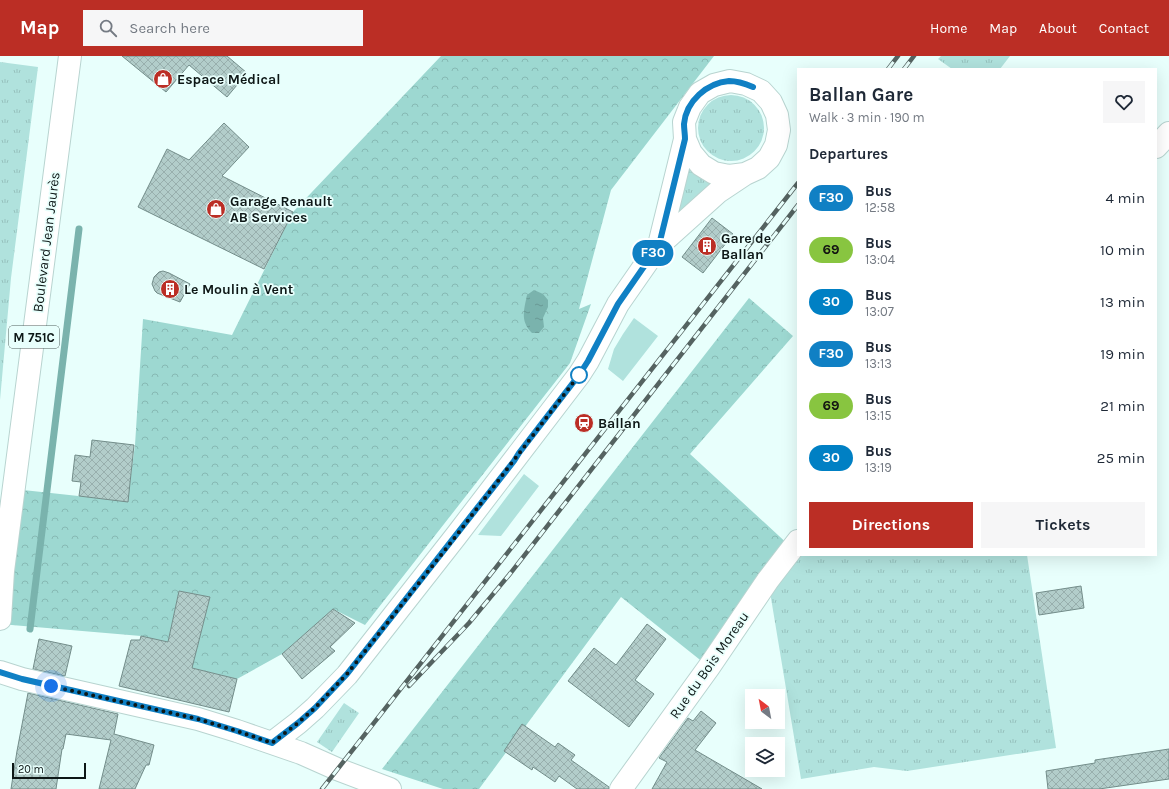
<!DOCTYPE html>
<html lang="en">
<head>
<meta charset="utf-8">
<style>
  body { margin:0; font-family:Karla,sans-serif; background:#f6f6f7; color:#1f2937; height:100vh; display:flex; flex-direction:column; font-size:15px; white-space:nowrap }
  * { box-sizing:border-box; margin:0 }
  p { font-size:13px; color:#747a83 }
  .icon { flex:none; width:22px; height:22px; fill:none; stroke:currentColor; stroke-width:2; stroke-linecap:round; stroke-linejoin:round }
  .map { position:relative; flex:1; overflow:hidden }
  .side { position:absolute; left:797px; top:12px; width:360px; height:488px; display:flex; flex-direction:column; background:#fff; border-radius:0px; box-shadow:0 4px 16px #0002 }
  .side>* { flex:none }
  .badge { padding:0 8px; border-radius:13px; font-size:14px; line-height:26px }
  .needle { width:26px; rotate:328deg }
  .controls { position:absolute; left:745px; top:633px; display:grid; gap:8px }
  .controls a { display:grid; place-items:center; width:40px; height:40px; border-radius:0px; background:#fff; box-shadow:0 4px 16px #0002; font-size:20px }
  .scale { position:absolute; left:12px; bottom:10px; width:74px; box-sizing:border-box; padding-left:4px; border:2px solid #0d1716; border-top:0; font-size:11px; line-height:14px; white-space:nowrap; color:#0d1716; -webkit-text-stroke:3px #e8fffc; paint-order:stroke }
  .you { position:absolute; width:20px; height:20px; margin:-10px; border:3px solid #fff; border-radius:50%; background:#1a73e8; box-shadow:0 0 0 6px #1a73e833 }
  .map>.badge { position:absolute; translate:-50% -50%; box-shadow:0 0 0 2px #fff }
  h2 { padding:0 12px; font-size:15px; line-height:36px }
  .round { display:grid; place-items:center; flex:none; width:42px; height:42px; border-radius:0px; background:#f6f6f7 }
  .head { display:flex; align-items:center; justify-content:space-between; height:68px; padding:0 12px }
  h1 { font-size:19px; font-weight:700; line-height:30px }
  .button { display:flex; gap:8px; margin-top:auto; padding:8px 12px }
  .button a { flex:1; height:46px; border-radius:0px; background:#bb2e25; color:#fff; font-size:16px; font-weight:700; line-height:46px; text-align:center }
  .button a+a { background:#f6f6f7; color:#1f2937 }
  ul { padding:0; list-style:none }
  li { display:flex; align-items:center; gap:12px; height:52px; padding:0 12px }
  li div { flex:1 }
  li b { display:block; font-size:15px }
  li em { font-style:normal }
  li .badge { min-width:44px; font-weight:700; text-align:center }
  header { display:flex; align-items:center; gap:24px; box-sizing:border-box; height:56px; padding:0 20px; background:#bb2e25; color:#fff }
  header strong { font-size:19px }
  nav { display:flex; gap:22px; margin-inline-start:auto; font-size:14px }
  .search { width:280px; height:36px; background:#f6f6f7; display:flex; align-items:center; gap:10px; box-sizing:border-box; padding:0 14px; border-radius:0px; color:#747a83; font-size:15px }
  .map>svg:first-child { display:block }
  .grass { fill:url(#grass-tufts) }
  .forest { fill:url(#forest-crowns) }
  .garden { fill:#b0e2dd }
  .water { fill:url(#water-ripples) }
  .lines { fill:none; stroke-linecap:round; stroke-linejoin:round }
  .stream { stroke:#7ab3ad; stroke-width:7 }
  .building { fill:url(#building-cross-hatch); stroke:#738d8a }
  .minor-casing { stroke:#b8d4d0; stroke-width:24 }
  .major-casing { stroke:#b8d4d0; stroke-width:24 }
  .minor { stroke:#fff; stroke-width:22 }
  .major { stroke:#fff; stroke-width:22 }
  .rail-casing { stroke:#556361; stroke-width:4.5 }
  .rail { stroke:#e8fffc; stroke-width:3; stroke-dasharray:9; stroke-linecap:butt }
  .line-casing { stroke:#fff; stroke-width:9 }
  .line { stroke:#1080c4; stroke-width:6 }
  .walk { stroke:#0d1716; stroke-width:4; stroke-dasharray:0 7.2 }
  .stop-dot { fill:#fff; stroke:#1080c4; stroke-width:2 }
  .labels { text-anchor:middle; stroke-width:3.5; stroke-linejoin:round; paint-order:stroke }
  .shield { fill:#e8fffc; stroke:#4f5d5b; stroke-width:1 }
  .shield-label { font-size:13px; font-weight:bold; fill:#0d1716 }
  .poi-label { font-size:14px; font-weight:bold; fill:#0d1716; stroke:#e8fffc; text-anchor:start }
  .street-label { font-size:14px; fill:#0d1716; stroke:#e8fffc }
</style>
</head>
<body>
<header>
<strong>Map</strong>
<div class="search"><svg class="icon" aria-label="search" viewBox="0 0 24 24"><circle cx="10" cy="10" r="6"/><path d="M15 15l6 6"/></svg>Search here</div>
<nav><a>Home</a><a>Map</a><a>About</a><a>Contact</a></nav>
</header>
<div class="map">
<svg width="1169" height="733" viewBox="0 0 1169 733">
  <defs>
    <pattern id="grass-tufts" width="24" height="20" patternUnits="userSpaceOnUse"><rect width="24" height="20" fill="#b0e2dd"/><path d="M3 7l-1-3M5 7V3M7 7l1-3M15 17l-1-3M17 17v-4M19 17l1-3" fill="none" stroke="#96c1bd"/></pattern>
    <pattern id="forest-crowns" width="20" height="18" patternUnits="userSpaceOnUse"><rect width="20" height="18" fill="#9dd8d1"/><path d="M2 6a3 3 0 1 1 6 0M12 15a3 3 0 1 1 6 0" fill="none" stroke="#86b9b3"/></pattern>
    <pattern id="water-ripples" width="26" height="14" patternUnits="userSpaceOnUse"><rect width="26" height="14" fill="#7ab3ad"/><path d="M2 4q2-2 4 0t4 0M15 11q2-2 4 0t4 0" fill="none" stroke="#689994"/></pattern>
    <pattern id="building-cross-hatch" width="8" height="8" patternUnits="userSpaceOnUse"><rect width="8" height="8" fill="#b2cdca"/><path d="M0 0l8 8M0 8l8-8" fill="none" stroke="#98afad"/></pattern>
  </defs>
  <rect width="100%" height="100%" fill="#e8fffc"/>
  <path class="grass" d="M 941,0 L 1010,0 L 1000,13 L 952,13 L 938,3 Z
    M 0,6 L 38,11 L 11,222 L 0,344 Z
    M698 72a33 33 0 1 1 66 0a33 33 0 1 1-66 0Z
    M 687,109 L 712,127 L 674,167 Z
    M 798,499 L 1027,499 L 1056,692 L 907,715 L 874,711 L 801,723 L 768,524 Z
    M 344,647 L 359,657 L 332,696 L 317,686 Z"/>
  <path class="forest" d="M 441,0 L 714,0 L 611,134 L 579,253 L 591,248 L 570,307 L 365,569 L 333,553 L 282,598 L 237,623 L 188,611 L 196,596 L 210,541 L 179,535 L 168,586 L 141,580 L 0,568 L 14,433 L 115,444 L 129,433 L 135,389 L 143,263 L 232,279 L 293,156 Z
    M 749,242 L 793,280 L 690,398 L 792,492 L 709,611 L 621,541 L 479,733 L 443,733 L 382,713 Z"/>
  <path class="garden" d="M 634,262 L 658,280 L 623,325 L 608,313 L 614,293 L 623,278 Z
    M 524,418 L 539,430 L 501,480 L 478,479 Z"/>
  <path class="water" d="M 534,234 L 543,238 L 548,244 L 548,251 L 543,262 L 544,271 L 539,277 L 532,277 C 520,265 524,254 527,239 Z"/>
  <g class="lines">
    <path class="stream" d="M 30,573 L 79,173"/>
  </g>
  <path class="building" d="M 122,0 L 227,0 L 247,17 L 227,41 L 189,9 L 166,36 Z
    M 224,67 L 249,91 L 222,120 L 293,156 L 264,213 L 138,151 L 167,93 L 189,104 Z
    M 712,162 L 733,178 L 703,217 L 682,201 Z
    M 163,215 L 169,217 L 190,228 L 180,246 L 157,237 L 155,235 L 152,228 L 154,221 L 159,216 Z
    M 92,384 L 134,389 L 128,446 L 79,440 L 81,426 L 72,425 L 75,399 L 90,401 Z
    M 1081,530 L 1084,552 L 1039,559 L 1036,537 Z
    M 179,535 L 210,541 L 192,612 L 237,623 L 229,656 L 119,630 L 131,584 L 140,584 L 141,580 L 168,586 Z
    M 333,553 L 355,567 L 330,591 L 335,595 L 302,623 L 282,598 Z
    M 647,568 L 666,583 L 635,624 L 654,638 L 629,671 L 568,625 L 594,592 L 616,609 Z
    M 39,583 L 72,590 L 65,620 L 33,613 Z
    M 28,637 L 118,658 L 114,678 L 154,689 L 149,709 L 146,709 L 135,733 L 99,733 L 111,684 L 66,678 L 63,693 L 62,693 L 56,733 L 11,733 L 17,695 Z
    M 701,655 L 716,667 L 695,694 L 762,733 L 652,733 L 667,706 L 659,702 L 688,662 L 693,665 Z
    M 522,668 L 555,691 L 558,687 L 575,699 L 571,704 L 609,731 L 609,733 L 577,733 L 559,720 L 555,726 L 533,711 L 532,714 L 504,695 Z
    M 1169,693 L 1169,723 L 1099,733 L 1048,733 L 1046,715 L 1095,707 L 1095,704 Z"/>
  <g class="lines">
    <defs>
      <path id="minor" d="M 1156,91 L 1169,77
        M 659,189 L 685,83
        M 0,616 L 22,623 L 198,663 L 237,675 L 301,697 L 337,713 L 390,733
        M 272,687 L 298,667 L 315,652 L 347,619 L 456,480 L 579,319 L 588,305 L 618,248 L 659,189 L 718,136 L 745,118 L 758,112 L 769,102 L 776,89 L 779,74 L 777,59 L 771,46 L 761,35 L 746,28 L 730,25 L 714,29 L 700,37 L 690,51 L 684,66 L 685,83 L 691,97 L 701,109 L 714,117 L 729,120 L 745,118
        M 621,733 L 709,611 L 768,524 L 798,485"/>
      <path id="major" d="M 0,563 L 3,515 L 70,0"/>
    </defs>
    <use href="#minor" class="minor-casing"/>
    <use href="#major" class="major-casing"/>
    <use href="#minor" class="minor"/>
    <use href="#major" class="major"/>
    <defs>
      <path id="rail" d="M 888,13 L 898,0
        M 904,13 L 914,0
        M 409,630 L 469,567 L 509,519 L 798,149
        M 322,733 L 798,127"/>
    </defs>
    <use href="#rail" class="rail-casing"/>
    <use href="#rail" class="rail"/>
  </g>
  <g class="lines">
    <defs>
      <path id="line" d="M 0,616 L 22,623 L 198,663 L 237,675 L 272,687 L 298,667 L 315,652 L 347,618 L 514,405 L 519,397 L 579,319 L 588,305 L 618,248 L 659,189 L 685,83 C 685,78 684,73 684,68 C 686,45 707,27 729,25 C 737,25 746,28 753,31"/>
    </defs>
    <use href="#line" class="line-casing"/>
    <use href="#line" class="line"/>
    <path class="walk" d="M 51,630 L 198,663 L 237,675 L 272,687 L 298,667 L 315,652 L 347,618 L 456,480 L 579,319"/>
  </g>
  <defs>
    <symbol id="shop-disc" viewBox="-11 -11 22 22"><circle r="9.5" fill="#bb2e25" stroke="#e8fffc"/><path d="M-5-2.5h2.3a2.7 3.5 0 0 1 5.4 0H5L5.5 6h-11ZM-1.5-2.5h3a1.5 2.3 0 0 0-3 0Z" fill="#fff"/></symbol>
    <symbol id="building-disc" viewBox="-11 -11 22 22"><circle r="9.5" fill="#bb2e25" stroke="#e8fffc"/><path d="M-4-6H4V6H1V3H-1V6H-4ZM-2.5-4.3h1.7v1.8h-1.7ZM.8-4.3h1.7v1.8H.8ZM-2.5-1h1.7V.8h-1.7ZM.8-1h1.7V.8H.8Z" fill="#fff"/></symbol>
    <symbol id="station-disc" viewBox="-11 -11 22 22"><circle r="9.5" fill="#bb2e25" stroke="#e8fffc"/><path d="M-3-6H3Q5-6 5-4V2Q5 4 3 4L4.5 6H3L1.5 4h-3L-3 6H-4.5L-3 4Q-5 4-5 2V-4Q-5-6-3-6ZM-3.5-4v3h7v-3ZM-3.5 1v1.5H-2V1ZM2 1v1.5H3.5V1Z" fill="#fff"/></symbol>
  </defs>
  <g fill-rule="evenodd">
    <use href="#shop-disc" x="152" y="12" width="22" height="22"/>
    <use href="#shop-disc" x="205" y="142" width="22" height="22"/>
    <use href="#building-disc" x="696" y="179" width="22" height="22"/>
    <use href="#building-disc" x="159" y="222" width="22" height="22"/>
    <use href="#station-disc" x="573" y="356" width="22" height="22"/>
  </g>
  <circle class="stop-dot" cx="579" cy="319" r="8"/>
  <g class="labels">
    <rect class="shield" x="9" y="270" width="50" height="22" rx="3"/>
    <g class="shield-label">
      <text x="34" y="286">M 751C</text>
    </g>
    <g class="poi-label">
      <text x="177" y="28">Espace Médical</text>
      <text x="230" y="150">Garage Renault<tspan x="230" dy="16">AB Services</tspan></text>
      <text x="721" y="187">Gare de<tspan x="721" dy="16">Ballan</tspan></text>
      <text x="184" y="238">Le Moulin à Vent</text>
      <text x="598" y="372">Ballan</text>
    </g>
    <g class="street-label">
      <text transform="translate(46 186) rotate(-83)" y="5">Boulevard Jean Jaurès</text>
      <text transform="translate(709 609) rotate(-55)" y="5">Rue du Bois Moreau</text>
    </g>
  </g>
</svg>
<div class="controls">
<a><svg class="needle" viewBox="-14 -14 28 28"><path d="M0-13l5 13h-10z" fill="#e53935"/><path d="M0 13l5-13h-10z" fill="#747a83"/></svg></a>
<a><svg class="icon" aria-label="layers" viewBox="0 0 24 24"><path d="M12 4l9 5-9 5-9-5zM3 14l9 5 9-5"/></svg></a>
</div>
<div class="scale">20 m</div>
<div class="you" style="left:51px;top:630px"></div>
<b class="badge" style="left:653px;top:197px;background:#1080c4;color:#fff">F30</b>
<section class="side">
<div class="head"><div><h1>Ballan Gare</h1><p>Walk · 3 min · 190 m</p></div><a class="round"><svg class="icon" aria-label="heart" viewBox="0 0 24 24"><path d="M12 20l-8-8c-3-5 5-10 8-4 3-6 11-1 8 4z"/></svg></a></div>
<h2>Departures</h2>
<ul>
<li><span class="badge" style="background:#1080c4;color:#fff">F30</span><div><b>Bus</b><p>12:58</p></div><em>4 min</em></li>
<li><span class="badge" style="background:#88c540;color:#111">69</span><div><b>Bus</b><p>13:04</p></div><em>10 min</em></li>
<li><span class="badge" style="background:#0080c4;color:#fff">30</span><div><b>Bus</b><p>13:07</p></div><em>13 min</em></li>
<li><span class="badge" style="background:#1080c4;color:#fff">F30</span><div><b>Bus</b><p>13:13</p></div><em>19 min</em></li>
<li><span class="badge" style="background:#88c540;color:#111">69</span><div><b>Bus</b><p>13:15</p></div><em>21 min</em></li>
<li><span class="badge" style="background:#0080c4;color:#fff">30</span><div><b>Bus</b><p>13:19</p></div><em>25 min</em></li>
</ul>
<div class="button"><a>Directions</a><a>Tickets</a></div>
</section>
</div>
</body>
</html>
